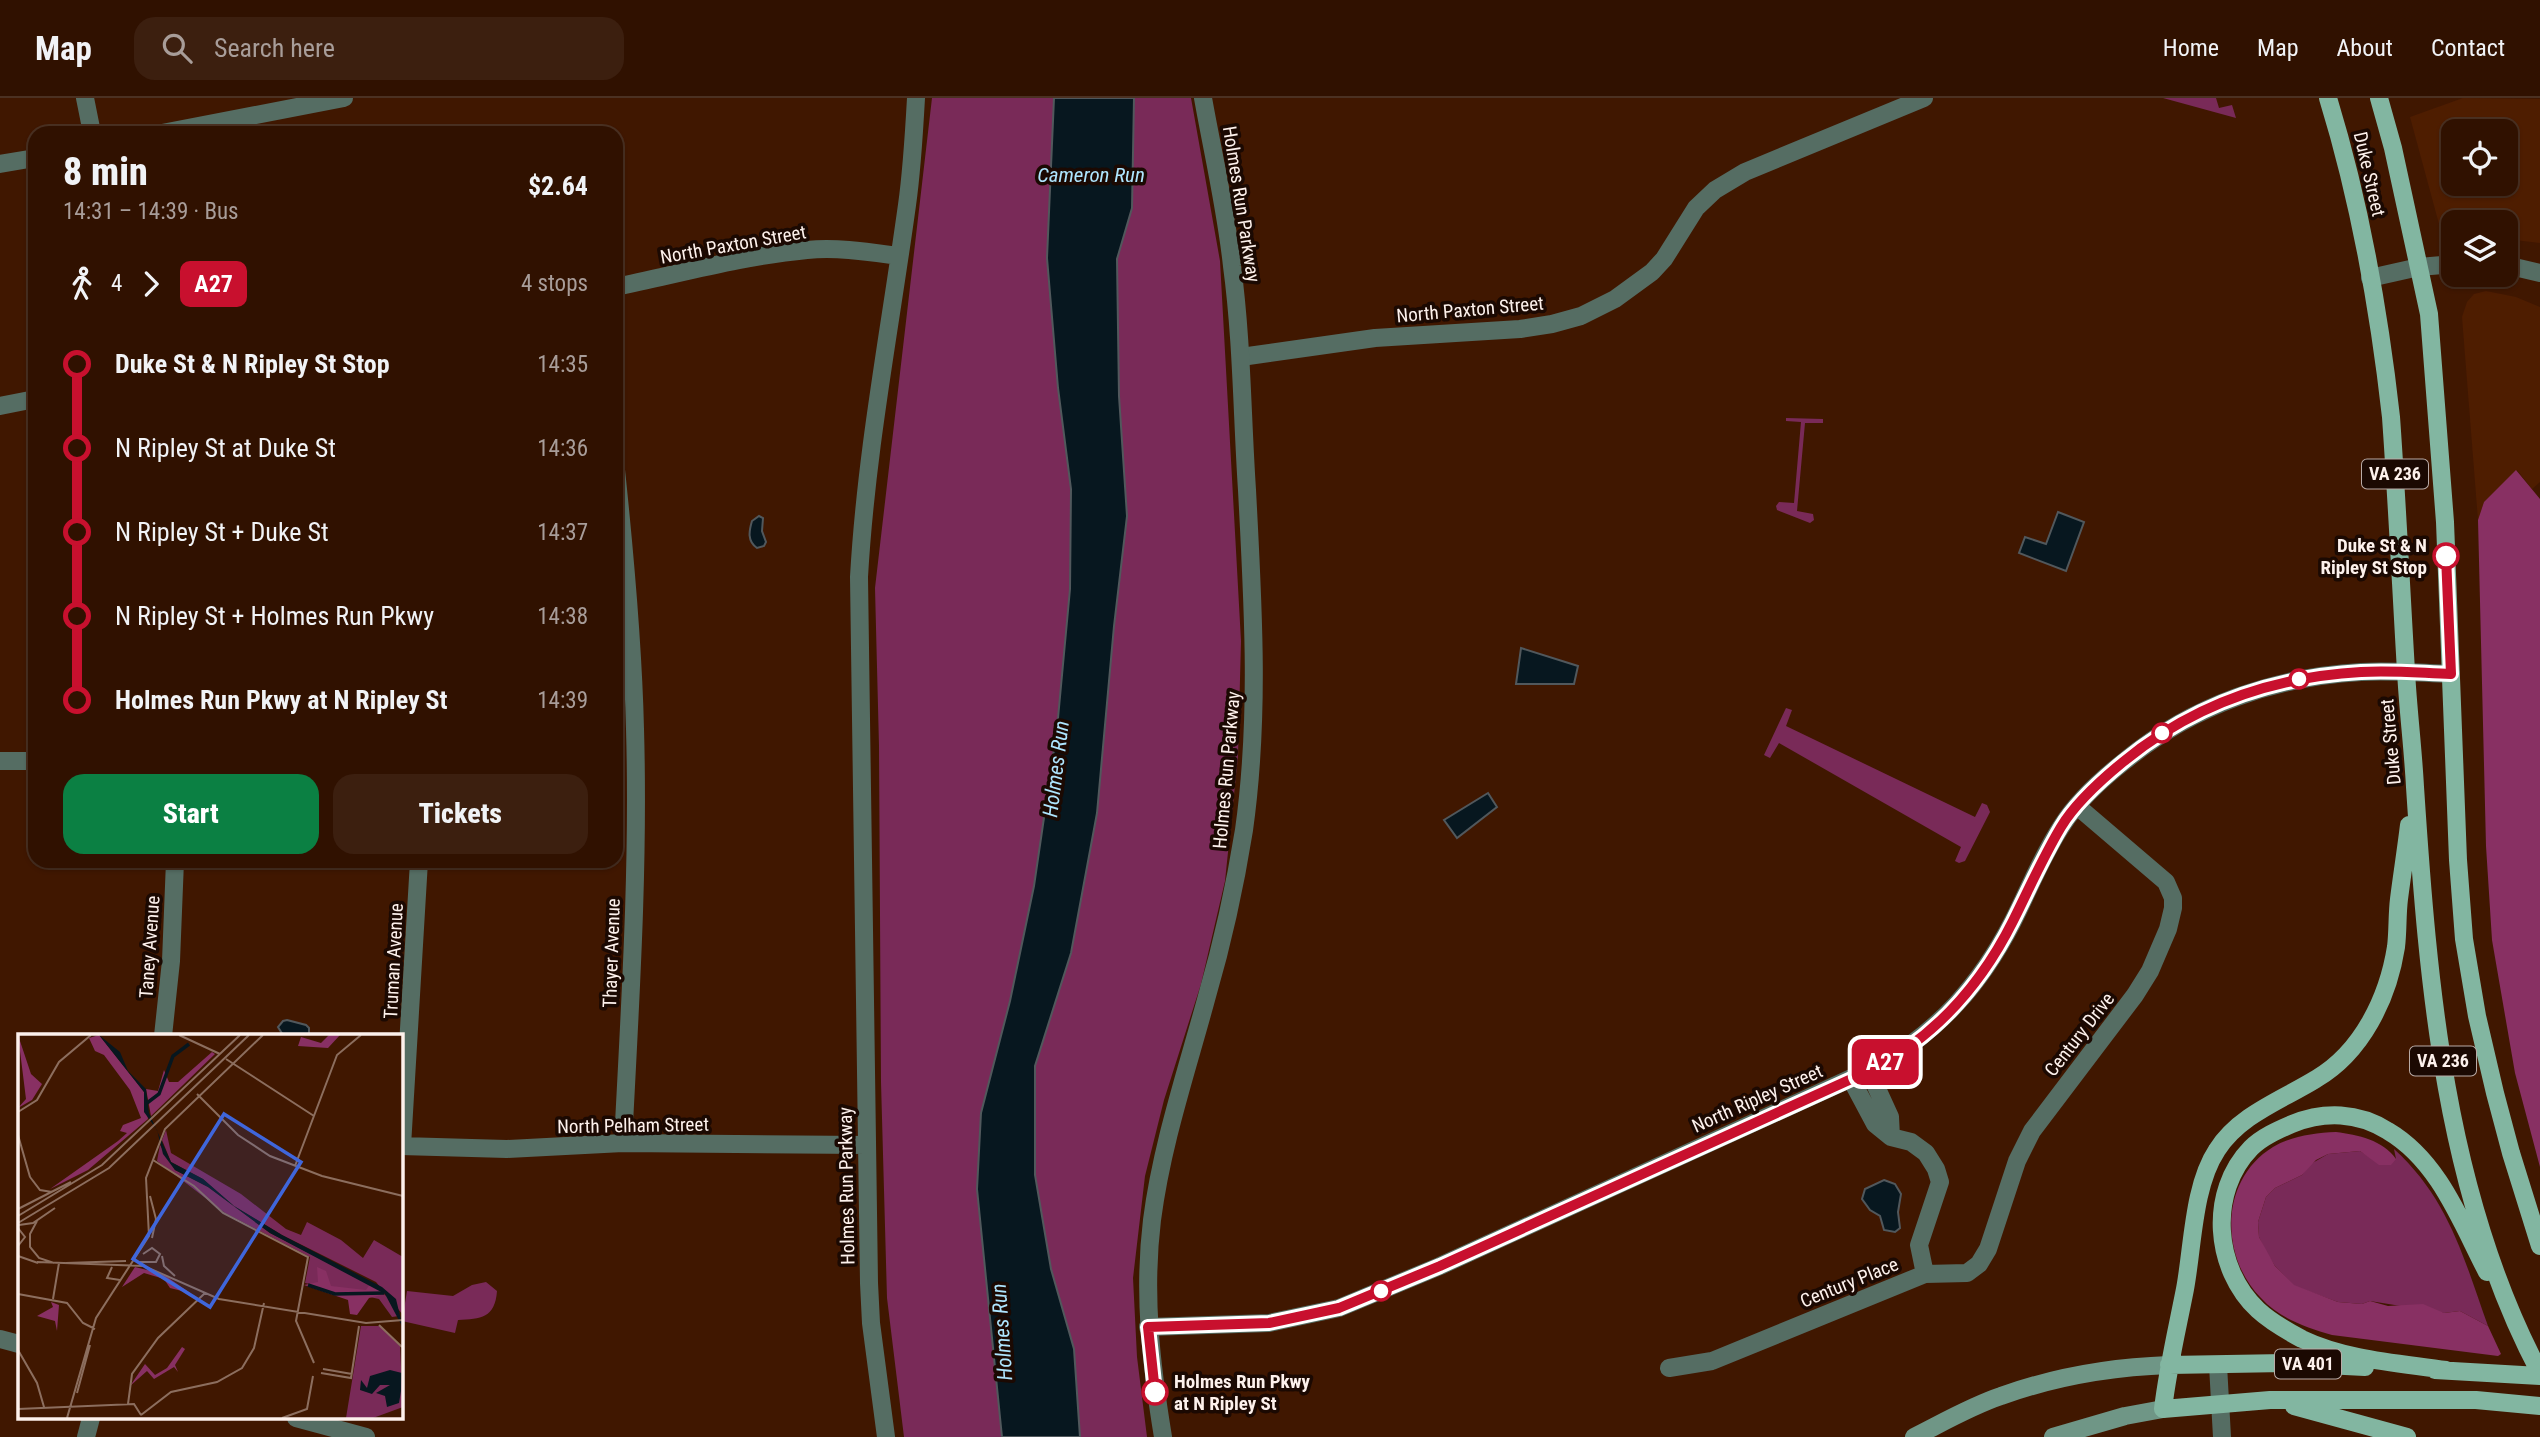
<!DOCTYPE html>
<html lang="en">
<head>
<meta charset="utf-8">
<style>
  body { margin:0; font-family:"Roboto Condensed",sans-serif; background:#3c1f0f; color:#f1f3f6; height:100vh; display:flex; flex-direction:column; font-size:26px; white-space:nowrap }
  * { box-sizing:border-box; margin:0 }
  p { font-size:23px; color:#a89d99 }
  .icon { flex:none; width:38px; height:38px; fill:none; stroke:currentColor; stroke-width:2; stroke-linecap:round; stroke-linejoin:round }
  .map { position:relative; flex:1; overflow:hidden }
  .side { position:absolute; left:28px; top:28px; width:595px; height:742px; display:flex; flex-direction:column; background:#301100; border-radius:21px; box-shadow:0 2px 5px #0004,0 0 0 2px #4b3122 }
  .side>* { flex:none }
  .badge { padding:0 14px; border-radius:10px; font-size:24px; line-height:46px }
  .fabs { position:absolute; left:2441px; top:21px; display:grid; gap:14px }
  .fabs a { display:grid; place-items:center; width:77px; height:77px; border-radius:14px; background:#301100; box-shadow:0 2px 5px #0004,0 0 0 2px #4b3122; font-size:35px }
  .map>.badge { position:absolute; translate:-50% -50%; box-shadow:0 0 0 4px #fff }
  .legs { display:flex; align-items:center; gap:10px; height:77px; padding:0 35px; font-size:23px }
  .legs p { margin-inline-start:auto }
  .head { display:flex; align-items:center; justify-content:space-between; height:119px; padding:0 35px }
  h1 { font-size:38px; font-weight:800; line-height:52px }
  .button { display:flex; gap:14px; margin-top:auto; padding:14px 35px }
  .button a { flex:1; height:80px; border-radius:21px; background:#0b8043; color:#fff; font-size:28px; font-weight:800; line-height:80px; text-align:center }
  .button a+a { background:#3c1f0f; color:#f1f3f6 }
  ul { padding:0 35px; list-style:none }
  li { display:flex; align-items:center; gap:24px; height:84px; font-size:26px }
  li i { display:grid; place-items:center; width:10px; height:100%; margin:0 9px; background:currentColor }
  li i::after { content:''; width:18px; height:18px; margin:-9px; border:5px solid; border-radius:50%; background:#301100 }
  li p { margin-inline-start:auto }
  li:first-child i { background:linear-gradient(#0000 50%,currentColor 0) }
  li:last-child i { background:linear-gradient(currentColor 50%,#0000 0) }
  header { display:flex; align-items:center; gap:42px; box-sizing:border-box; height:98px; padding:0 35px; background:#301100; border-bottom:2px solid #4b3122 }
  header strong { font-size:33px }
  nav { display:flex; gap:38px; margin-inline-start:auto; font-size:24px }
  .search { width:490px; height:63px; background:#3c1f0f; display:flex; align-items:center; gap:18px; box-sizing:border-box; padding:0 24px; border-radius:21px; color:#a89d99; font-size:26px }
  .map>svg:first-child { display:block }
  .built { fill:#4e1d00; fill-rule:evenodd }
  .green { fill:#792a58 }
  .forest { fill:#883063 }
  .water { fill:#07171f; stroke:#51585c; stroke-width:2 }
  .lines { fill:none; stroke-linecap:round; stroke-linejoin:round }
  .minor { stroke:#556d63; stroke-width:18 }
  .tertiary { stroke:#556d63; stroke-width:18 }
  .secondary { stroke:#6f9686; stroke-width:18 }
  .primary { stroke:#82b6a1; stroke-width:18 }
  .line-1-casing { stroke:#fff; stroke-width:16 }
  .line-1 { stroke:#c8102e; stroke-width:10 }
  .stop-1-dot { fill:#fff; stroke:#c8102e; stroke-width:3.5 }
  .labels { text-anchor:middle; stroke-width:7; stroke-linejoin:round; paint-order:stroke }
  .shield { fill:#1b0902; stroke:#b9aba6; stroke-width:2 }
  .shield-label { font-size:18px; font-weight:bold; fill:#fdf1ec }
  .street-label { font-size:19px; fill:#fdf1ec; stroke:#1b0902 }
  .stop-label { font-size:19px; font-weight:bold; fill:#fdf1ec; stroke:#1b0902; text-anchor:end }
  .water-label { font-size:21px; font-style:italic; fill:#aee5fe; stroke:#1b0902 }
  .inset-river { fill:none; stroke:#07171f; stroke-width:3.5 }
  .inset-road { fill:none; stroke:#8c6e5e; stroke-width:2 }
  .view { fill:#3f66db; fill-opacity:0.15; stroke:#3f66db; stroke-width:3.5 }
  .inset-edge { fill:none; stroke:#fdf1ec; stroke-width:3.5 }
</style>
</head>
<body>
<header>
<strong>Map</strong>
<div class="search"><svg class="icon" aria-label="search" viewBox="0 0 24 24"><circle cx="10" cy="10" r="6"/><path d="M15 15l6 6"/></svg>Search here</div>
<nav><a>Home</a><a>Map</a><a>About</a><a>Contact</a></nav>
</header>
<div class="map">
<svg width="2540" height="1339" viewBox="0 0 2540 1339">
  <rect width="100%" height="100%" fill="#401700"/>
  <path class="built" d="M 2463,0 L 2540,1 L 2540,145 L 2506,141 L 2506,124 L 2454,124 L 2453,136 L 2448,135 L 2439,126 L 2410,19 ZM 2454,33 L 2506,33 L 2506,86 L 2454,86 Z
    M 2486,193 L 2516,199 L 2540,209 L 2540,384 L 2532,391 L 2517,372 L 2484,404 L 2478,422 L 2462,219 L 2467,204 L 2474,196 Z"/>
  <path class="green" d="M 932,0 L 1054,0 L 1047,160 L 1058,290 L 1071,391 L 1070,491 L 1057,631 L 1034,788 L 1010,903 L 981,1015 L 977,1091 L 1002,1339 L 904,1339 L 887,1200 L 881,984 L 879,648 L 875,490 Z
    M 1134,0 L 1191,0 L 1220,163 L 1241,543 L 1238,658 L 1225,783 L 1201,886 L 1164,1002 L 1145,1078 L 1133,1180 L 1137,1259 L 1147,1339 L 1080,1339 L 1074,1251 L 1051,1171 L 1035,1077 L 1035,968 L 1071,855 L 1097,715 L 1114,528 L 1127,418 L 1119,298 L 1117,161 L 1132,110 Z
    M 2163,0 L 2216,0 L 2219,10 L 2232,7 L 2236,20 Z
    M 1786,320 L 1823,321 L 1823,325 L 1805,325 L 1797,413 L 1813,416 L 1814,422 L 1810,425 L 1777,412 L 1776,408 L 1779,404 L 1794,405 L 1801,324 L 1786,323 Z
    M 1786,610 L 1792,612 L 1786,628 L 1975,719 L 1982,705 L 1987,707 L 1990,714 L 1965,763 L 1959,765 L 1955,763 L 1961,749 L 1779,645 L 1770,660 L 1764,657 Z
    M 2394,1051 C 2449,1101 2464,1161 2488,1228 L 2460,1213 L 2444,1215 L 2370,1203 L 2362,1206 L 2338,1204 L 2294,1188 L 2275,1168 L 2266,1154 L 2259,1139 L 2258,1124 L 2266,1099 L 2275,1090 L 2302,1077 L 2309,1067 L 2328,1056 L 2360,1053 L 2368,1058 L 2396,1061 Z
    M 486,1184 L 497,1193 C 495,1220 481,1221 458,1222 L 455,1235 L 402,1223 L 407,1193 L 453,1198 L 472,1187 Z"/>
  <path class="forest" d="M 2516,372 L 2540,401 L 2540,1069 L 2515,975 L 2492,842 L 2486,748 L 2478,422 L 2484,404 Z
    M 2336,1034 C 2358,1037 2383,1042 2396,1061 L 2391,1067 L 2379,1067 L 2360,1053 L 2328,1056 L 2316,1062 L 2302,1077 L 2275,1090 L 2266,1099 L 2258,1124 L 2259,1139 L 2275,1168 L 2294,1187 L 2338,1204 L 2362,1206 L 2370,1203 L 2388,1208 L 2423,1206 L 2444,1215 L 2460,1213 L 2488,1228 L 2501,1256 L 2498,1258 L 2332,1237 C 2306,1229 2280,1221 2261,1200 C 2220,1159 2219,1082 2273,1049 C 2292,1038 2314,1035 2336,1034 Z"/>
  <path class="water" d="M 1054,0 L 1134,0 L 1132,110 L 1117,161 L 1119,298 L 1127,418 L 1114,528 L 1097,715 L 1071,855 L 1035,968 L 1035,1077 L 1051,1171 L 1074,1251 L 1080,1339 L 1002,1339 L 977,1091 L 981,1015 L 1010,903 L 1034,788 L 1057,631 L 1070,491 L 1071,391 L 1058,290 L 1047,160 Z
    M 2058,414 L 2084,424 L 2066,473 L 2019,455 L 2025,439 L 2046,446 Z
    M 759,418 L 763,420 L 762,433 L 766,444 L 764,448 L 757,450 C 747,443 749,433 752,423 Z
    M 1521,550 L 1578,568 L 1574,586 L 1516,586 Z
    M 1488,695 L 1497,709 L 1457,740 L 1444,722 Z
    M 287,922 L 306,927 L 309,930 L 309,938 L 283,937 L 278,929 L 283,923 Z
    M 1884,1082 L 1895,1086 L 1901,1096 L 1898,1114 L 1900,1130 L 1895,1134 L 1884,1132 L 1880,1118 L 1870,1112 L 1862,1101 L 1865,1091 Z"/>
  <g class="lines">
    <path class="minor" d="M 162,35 L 344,0
      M 616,189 C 679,176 743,158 807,152 C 838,149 869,154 899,158
      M 1241,259 L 1375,240 L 1520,231 L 1552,226 L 1581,218 L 1615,201 L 1652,174 L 1664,161 L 1696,110 L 1715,92 L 1745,74 L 1924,0
      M 0,308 L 35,301
      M 616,372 C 625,458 633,544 635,631 C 639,769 630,908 623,1045
      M 0,663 L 35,663
      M 1869,973 L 1890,1019 L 1891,1039
      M 1851,981 L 1875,1026 L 1891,1039 L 1911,1044 L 1926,1055 L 1936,1071 L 1940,1084 L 1919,1147 L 1925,1176
      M 401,1048 L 507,1051 L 623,1045 L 867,1047
      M 402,1048 L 419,763
      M 1148,1229 L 1269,1225 L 1339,1210 L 1440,1168 L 1880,967 C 1940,931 1980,887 2012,825 C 2029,792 2042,757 2063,726 C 2079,701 2103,680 2126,662 C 2193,607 2275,579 2361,574 C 2390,572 2421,575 2451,576
      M 0,1241 L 19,1246
      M 2218,1267 L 2222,1339
      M 1669,1270 L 1712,1263 L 1925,1176 L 1967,1175 L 1979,1166 L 1988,1151 L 2017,1063 L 2032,1033 L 2135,897 L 2150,873 L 2168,831 L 2173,810 L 2173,800 L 2166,784 L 2077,708
      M 296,1320 L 366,1339
      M 886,1339 L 871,1225 L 869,1185 L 859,479 C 866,354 890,231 907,107 C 912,72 914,36 916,0"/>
    <path class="tertiary" d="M 85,0 L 92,35
      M 0,66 L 35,60
      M 2506,167 L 2540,175
      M 2370,180 L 2419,169 L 2454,166
      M 163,938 L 171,863 L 175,763
      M 86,1339 L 91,1320
      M 1163,1339 C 1151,1266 1143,1196 1152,1122 C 1162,1045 1187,972 1207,898 C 1223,843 1235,788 1244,732 C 1260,618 1253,506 1247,392 C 1242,317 1242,242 1232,168 C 1226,111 1213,56 1203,0"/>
    <path class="secondary" d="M 1914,1339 C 1942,1325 1971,1308 2001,1298 C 2054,1279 2112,1269 2169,1267
      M 2053,1339 L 2125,1318 L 2163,1311"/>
    <path class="primary" d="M 2328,0 C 2360,104 2379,212 2391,319 C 2397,404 2401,489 2406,573 C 2408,612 2413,650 2415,689 C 2428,887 2445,1096 2540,1275
      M 2379,0 L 2393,50 L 2429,216 L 2445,424 L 2458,762 L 2464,841 L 2477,918 L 2495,995 L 2511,1055 L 2540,1148
      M 2409,727 C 2406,752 2402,777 2399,801 C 2397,817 2398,833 2396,849 C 2388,900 2362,954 2316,981 C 2282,1002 2239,1017 2217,1052 C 2193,1088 2193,1148 2185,1191 C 2177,1232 2168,1269 2163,1311 L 2270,1302 L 2476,1302 L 2540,1308
      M 2169,1267 L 2285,1265 L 2365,1269
      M 2435,1272 L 2540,1278
      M 2446,1272 C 2399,1265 2346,1262 2302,1241 C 2287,1233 2271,1224 2258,1212 C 2214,1171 2208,1094 2251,1050 C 2262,1039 2278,1032 2292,1026 C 2324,1013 2358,1014 2388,1033 C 2439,1063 2461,1124 2487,1174
      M 2294,1308 L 2407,1339"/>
  </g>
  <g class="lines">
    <defs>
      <path id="line-1" d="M 1155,1294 L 1148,1229 L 1269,1225 L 1339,1210 L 1440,1168 L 1869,973 C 1934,940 1981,887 2013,823 C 2029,791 2043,759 2061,729 C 2076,704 2101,682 2123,664 C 2191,608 2273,579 2361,574 C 2391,572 2421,575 2451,576 L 2446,458"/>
    </defs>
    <use href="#line-1" class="line-1-casing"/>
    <use href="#line-1" class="line-1"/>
  </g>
  <g class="stop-1-dot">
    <circle cx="2446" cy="458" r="12"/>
    <circle cx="2299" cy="581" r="9"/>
    <circle cx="2162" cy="635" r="9"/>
    <circle cx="1381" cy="1193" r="9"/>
    <circle cx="1155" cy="1294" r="12"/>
  </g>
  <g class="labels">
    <g class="shield">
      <rect x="2362" y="361.5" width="66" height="29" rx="5"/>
      <rect x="2410" y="948.5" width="66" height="29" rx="5"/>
      <rect x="2275" y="1251.5" width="66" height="29" rx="5"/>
    </g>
    <g class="shield-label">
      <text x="2395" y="382">VA 236</text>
      <text x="2443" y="969">VA 236</text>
      <text x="2308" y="1272">VA 401</text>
    </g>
    <g class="street-label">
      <text transform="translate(2370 76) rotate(77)" y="7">Duke Street</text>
      <text transform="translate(1242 106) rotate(81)" y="7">Holmes Run Parkway</text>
      <text transform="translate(733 146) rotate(-10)" y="7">North Paxton Street</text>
      <text transform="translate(1470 211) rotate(-5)" y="7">North Paxton Street</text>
      <text transform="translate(2390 644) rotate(-95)" y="7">Duke Street</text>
      <text transform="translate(1226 672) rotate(-85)" y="7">Holmes Run Parkway</text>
      <text transform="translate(149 849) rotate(-86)" y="7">Taney Avenue</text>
      <text transform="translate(611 855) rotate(-88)" y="7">Thayer Avenue</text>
      <text transform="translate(393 863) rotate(-87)" y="7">Truman Avenue</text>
      <text transform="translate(2079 936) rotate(-52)" y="7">Century Drive</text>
      <text transform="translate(1757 1000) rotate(-24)" y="7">North Ripley Street</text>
      <text transform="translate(633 1027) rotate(-1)" y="7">North Pelham Street</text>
      <text transform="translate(846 1088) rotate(-91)" y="7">Holmes Run Parkway</text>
      <text transform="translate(1849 1184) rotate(-22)" y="7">Century Place</text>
    </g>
    <g class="stop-label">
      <text x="2427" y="454">Duke St &amp; N<tspan x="2427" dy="22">Ripley St Stop</tspan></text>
      <text x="1174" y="1290" text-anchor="start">Holmes Run Pkwy<tspan x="1174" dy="22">at N Ripley St</tspan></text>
    </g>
    <g class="water-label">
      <text x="1091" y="84">Cameron Run</text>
      <text transform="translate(1056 671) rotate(-83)" y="7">Holmes Run</text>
      <text transform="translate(1002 1234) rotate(-94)" y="7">Holmes Run</text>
    </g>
  </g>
  <g transform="translate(18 936)">
    <rect width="385" height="385" fill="#401700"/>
    <path d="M 148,96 L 153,119 L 223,160 L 268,195 L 283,201 L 289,188 L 323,206 L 345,224 L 356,206 L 385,223 L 385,281 L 358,248 L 264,201 L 216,172 L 185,145 L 153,128 L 144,106 ZM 142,111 L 157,136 L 190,153 L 252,199 L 355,252 L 371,264 L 381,282 L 374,283 L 361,265 L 287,249 L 292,223 L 207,179 L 139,127 ZM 343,292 L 362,292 L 382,312 L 385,373 L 355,384 L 328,384 Z" fill="#792a58"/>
    <path d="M 0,1 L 13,40 L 24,50 L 14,66 L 0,74 L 8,65 ZM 81,1 L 126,58 L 130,85 L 70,136 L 32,155 L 100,107 L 109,99 L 102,97 L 105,91 L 123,84 L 112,56 L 86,21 L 77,17 L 71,4 ZM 311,1 L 322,1 L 310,14 L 280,12 L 283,3 L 303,9 ZM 194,18 L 197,20 L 133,82 L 128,55 L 140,57 L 146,36 L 151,48 L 160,48 ZM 117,233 L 145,240 L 172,259 L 152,254 L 146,245 L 126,239 L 104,253 ZM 299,233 L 308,237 L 313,252 L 348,256 L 352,250 L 367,260 L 351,264 L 339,281 L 332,280 L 330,266 L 286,251 L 300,248 ZM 33,268 L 41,271 L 39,297 L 37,287 L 19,282 L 35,273 ZM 164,313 L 167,315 L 157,331 L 160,338 L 156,333 L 136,345 L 129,337 L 112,352 L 127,330 L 137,341 L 149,334 Z" fill="#883063"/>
    <path d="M 81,1 L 102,18 L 110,37 L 128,55 L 131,79 L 153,128 L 185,145 L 216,172 L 264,201 L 364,253 L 378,265 L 385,294 L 367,260 L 252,199 L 190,153 L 157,136 L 145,120 L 139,96 L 126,78 L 126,58 ZM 372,336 L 384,339 L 383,357 L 381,369 L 369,373 L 367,362 L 358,359 L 372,351 L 362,351 L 354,360 L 342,356 L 343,346 L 349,354 L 352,342 Z" fill="#07171f"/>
    <path class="inset-river" d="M 129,69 L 141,60 L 155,22 L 171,10M 290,251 L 317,260 L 366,259"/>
    <path class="inset-road" d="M 161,1 L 202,20M 208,25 L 296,82M 179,60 L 220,101 L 252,122 L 304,142 L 385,162M 0,78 L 19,66 L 41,28 L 73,1M 0,101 L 12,143M 135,126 L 176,152 L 205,179 L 290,223 L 278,287 L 296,329M 277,132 L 319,21 L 343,1M 12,143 L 22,156 L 34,158M 132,162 L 138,185 L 134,204M 0,175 L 53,148M 0,182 L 84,131 L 222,1M 19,187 L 12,200 L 12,213 L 21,224 L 36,229M 0,189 L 91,134 L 231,1M 1,191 L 15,189 L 37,174M 0,194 L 7,203 L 0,212M 0,222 L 20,229M 144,222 L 146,232 L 157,242M 19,228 L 126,232 L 201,265 L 348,289 L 385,286M 122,228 L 138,228 L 142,220 L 134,214 L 125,220M 48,229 L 108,227M 94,233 L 89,244 L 102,246M 0,260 L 49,269 L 65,289 L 77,295M 35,265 L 41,229M 361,291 L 384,313M 0,316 L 19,349 L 26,373M 305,335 L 334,340M 303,339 L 333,344 L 341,292M 59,359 L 72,311M 110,370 L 114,340 L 140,304 L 187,259M 0,375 L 116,370 L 123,381M 123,381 L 153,358 L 199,348 L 224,334 L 236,314 L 246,269M 49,384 L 78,284 L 131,202 L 128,144 L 147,95 L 245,1M 264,384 L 289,375 L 295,342"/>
    <path class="view" d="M 206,80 L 283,128 L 192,273 L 115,225 Z"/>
    <rect width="385" height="385" class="inset-edge"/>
  </g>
</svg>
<div class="fabs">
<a><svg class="icon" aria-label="locate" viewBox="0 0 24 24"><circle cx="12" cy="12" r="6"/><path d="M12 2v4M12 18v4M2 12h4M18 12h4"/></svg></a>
<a><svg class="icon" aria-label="layers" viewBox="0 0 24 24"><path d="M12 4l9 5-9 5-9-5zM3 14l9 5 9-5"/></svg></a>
</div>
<b class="badge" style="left:1885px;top:964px;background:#c8102e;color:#fff">A27</b>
<section class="side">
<div class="head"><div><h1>8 min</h1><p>14:31 – 14:39 · Bus</p></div><b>$2.64</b></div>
<div class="legs"><svg class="icon" aria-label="walk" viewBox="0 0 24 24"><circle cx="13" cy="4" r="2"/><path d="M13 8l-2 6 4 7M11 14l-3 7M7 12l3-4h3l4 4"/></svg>4<svg class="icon" aria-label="forward" viewBox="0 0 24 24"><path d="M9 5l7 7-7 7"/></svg><b class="badge" style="background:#c8102e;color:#fff">A27</b><p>4 stops</p></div>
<ul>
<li><i style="color:#c8102e"></i><b>Duke St &amp; N Ripley St Stop</b><p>14:35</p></li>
<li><i style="color:#c8102e"></i><span>N Ripley St at Duke St</span><p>14:36</p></li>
<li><i style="color:#c8102e"></i><span>N Ripley St + Duke St</span><p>14:37</p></li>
<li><i style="color:#c8102e"></i><span>N Ripley St + Holmes Run Pkwy</span><p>14:38</p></li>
<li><i style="color:#c8102e"></i><b>Holmes Run Pkwy at N Ripley St</b><p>14:39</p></li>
</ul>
<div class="button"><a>Start</a><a>Tickets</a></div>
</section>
</div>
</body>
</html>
